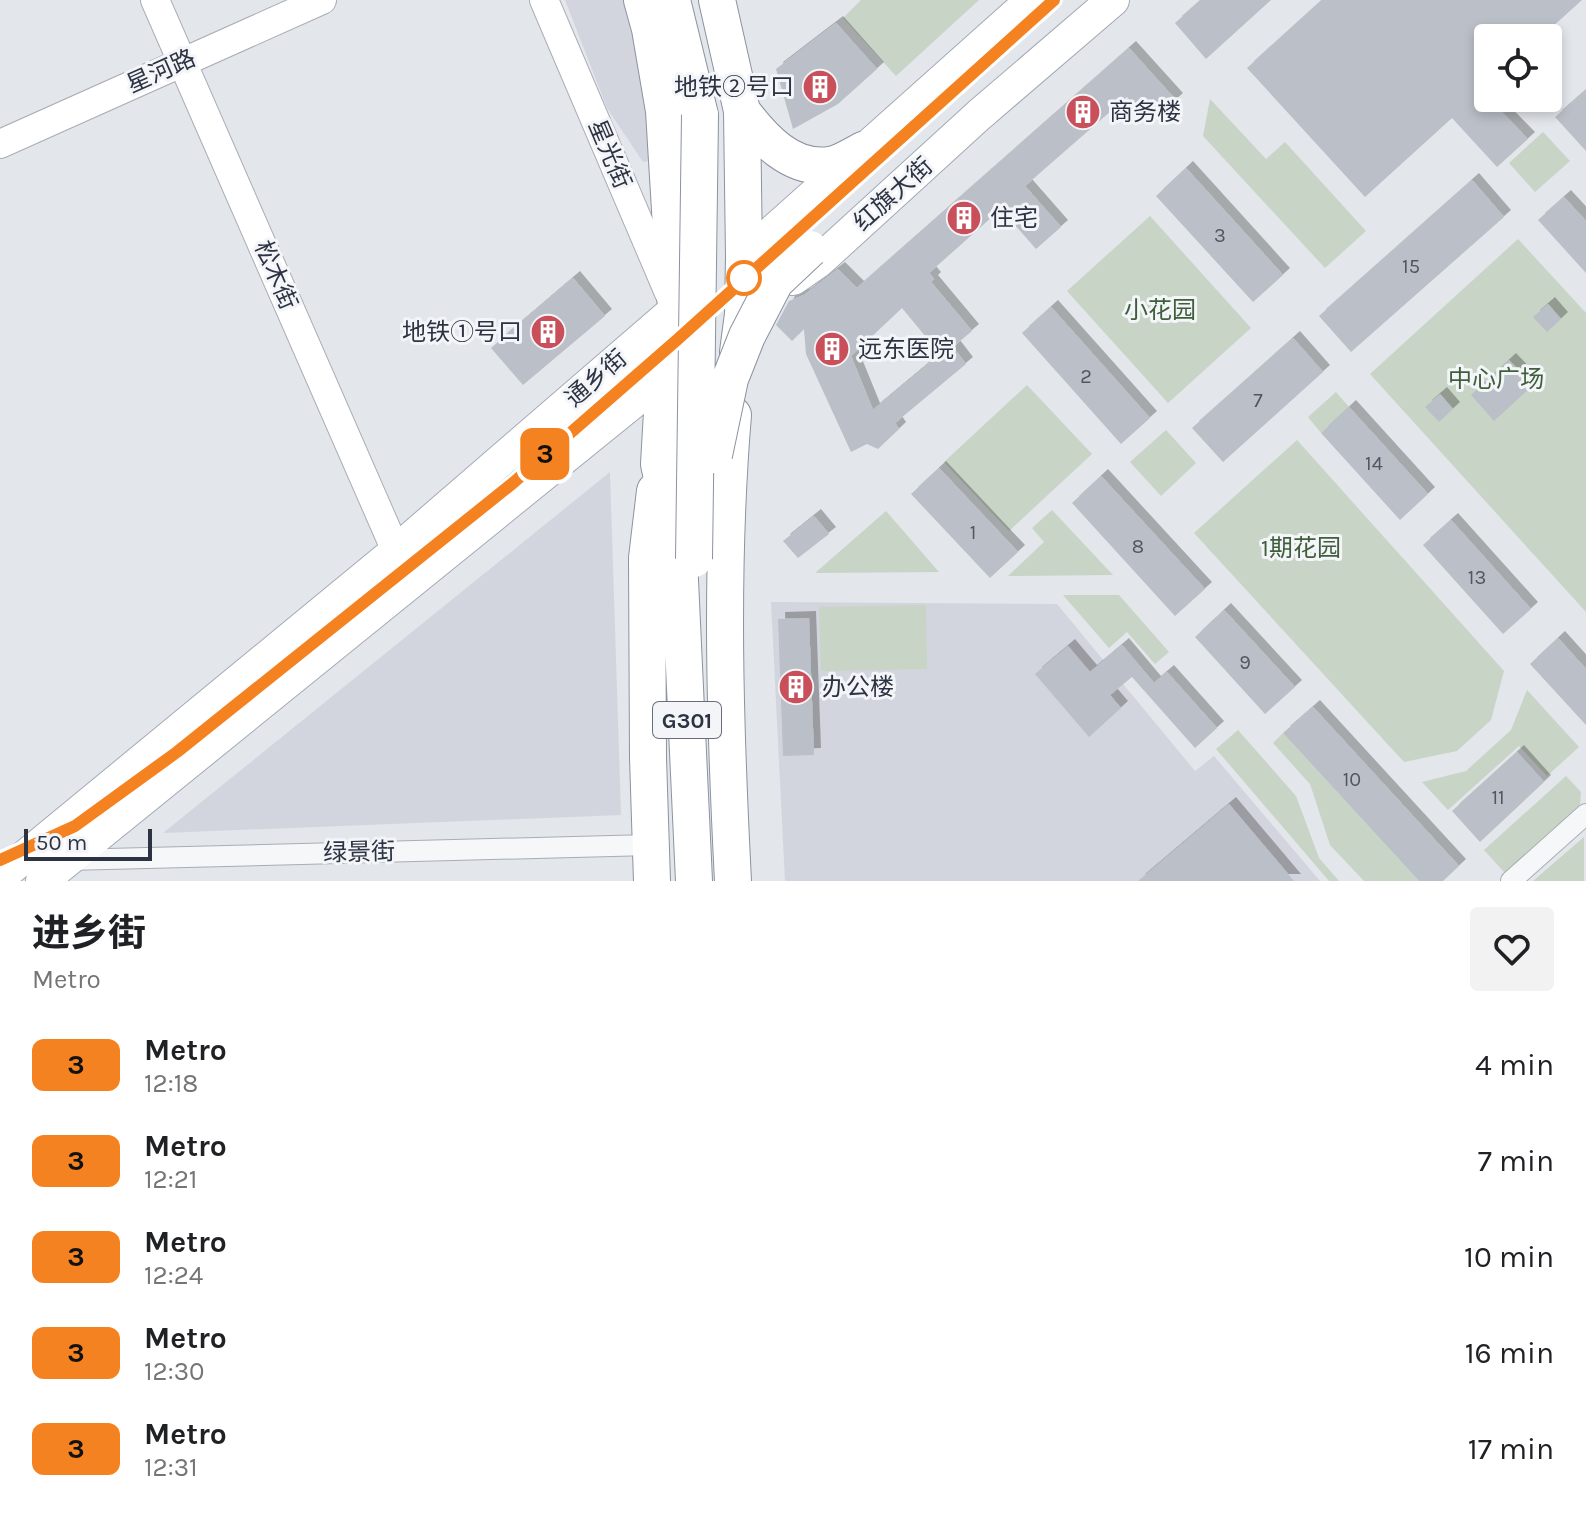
<!DOCTYPE html>
<html lang="en">
<head>
<meta charset="utf-8">
<style>
  body { margin:0; font-family:Karla,"Noto Sans SC",sans-serif; background:#f2f2f2; color:#202124; height:100vh; display:flex; flex-direction:column; font-size:30px; white-space:nowrap }
  * { box-sizing:border-box; margin:0 }
  p { font-size:26px; color:#757577 }
  .icon { flex:none; width:44px; height:44px; fill:none; stroke:currentColor; stroke-width:2; stroke-linecap:round; stroke-linejoin:round }
  .map { position:relative; height:881px; overflow:hidden }
  .drawer { display:flex; flex-direction:column; background:#fff; flex:1 }
  .drawer>* { flex:none }
  .badge { padding:0 16px; border-radius:12px; font-size:28px; line-height:52px }
  .controls { position:absolute; left:1474px; top:24px; display:grid; gap:16px }
  .controls a { display:grid; place-items:center; width:88px; height:88px; border-radius:8px; background:#fff; box-shadow:0 4px 12px #0003; font-size:40px }
  .scale { position:absolute; left:24px; bottom:20px; width:128px; box-sizing:border-box; padding-left:8px; border:4px solid #2c3342; border-top:0; font-size:22px; line-height:28px; white-space:nowrap; color:#2c3342; -webkit-text-stroke:6px #f3f5f8; paint-order:stroke }
  .map>.badge { position:absolute; translate:-50% -50%; box-shadow:0 0 0 4px #fff }
  .round { display:grid; place-items:center; flex:none; width:84px; height:84px; border-radius:8px; background:#f2f2f2 }
  .headline { display:flex; align-items:center; justify-content:space-between; height:136px; padding:0 32px }
  h1 { font-size:38px; font-weight:700; line-height:60px }
  ul { padding:0; list-style:none }
  li { display:flex; align-items:center; gap:24px; height:96px; padding:0 32px }
  li div { flex:1 }
  li b { display:block; font-size:30px }
  li em { font-style:normal }
  li .badge { min-width:88px; font-weight:700; text-align:center }
  .map>svg:first-child { display:block }
  .built { fill:#d2d5dd }
  .green { fill:#c8d4c5 }
  .building { fill:#bbbfc7; fill-rule:evenodd; filter:url(#shadow) }
  .lines { fill:none; stroke-linecap:round; stroke-linejoin:round }
  .street-casing { stroke:#a8adb5; stroke-width:22 }
  .secondary-casing { stroke:#a8adb5; stroke-width:30 }
  .primary-casing { stroke:#a3aab6; stroke-width:34 }
  .highway-casing { stroke:#8b93a1; stroke-width:38 }
  .street { stroke:#f6f7f9; stroke-width:20 }
  .secondary { stroke:#fff; stroke-width:28 }
  .primary { stroke:#fff; stroke-width:32 }
  .highway { stroke:#fff; stroke-width:36 }
  .highway-bridge-casing { stroke:#8b93a1; stroke-width:38; stroke-linecap:butt }
  .highway-bridge { stroke:#fff; stroke-width:36 }
  .line-casing { stroke:#fff; stroke-width:18 }
  .line { stroke:#f58220; stroke-width:12 }
  .stop-dot { fill:#fff; stroke:#f58220; stroke-width:4 }
  .labels { text-anchor:middle; stroke-width:6; stroke-linejoin:round; paint-order:stroke }
  .number-label { font-size:20px; fill:#505663 }
  .shield { fill:#f3f5f8; stroke:#686d79; stroke-width:2 }
  .shield-label { font-size:22px; font-weight:bold; fill:#2c3342 }
  .street-label { font-size:24px; fill:#2c3342; stroke:#f3f5f8 }
  .poi-label { font-size:24px; fill:#2c3342; stroke:#f3f5f8; text-anchor:start }
  .park-label { font-size:24px; fill:#3f5e3a; stroke:#f3f5f8 }
</style>
</head>
<body>
<div class="map">
<svg width="1586" height="881" viewBox="0 0 1586 881">
  <defs>
    <filter id="shadow"><feDropShadow dx="7" dy="-7" stdDeviation="0" flood-color="#0004"/></filter>
  </defs>
  <rect width="100%" height="100%" fill="#e3e6eb"/>
  <path class="built" d="M 565,0 L 623,0 L 649,80 L 656,160 L 643,162 L 607,108 Z
    M 610,472 L 621,815 L 163,833 Z
    M 771,602 L 1057,604 L 1195,771 L 1214,756 L 1320,881 L 785,881 Z"/>
  <path class="green" d="M 861,0 L 979,0 L 896,76 L 843,18 Z
    M 1210,99 L 1266,159 L 1285,142 L 1366,231 L 1325,268 L 1203,136 Z
    M 1543,132 L 1570,161 L 1535,192 L 1509,163 Z
    M 1150,216 L 1251,328 L 1168,403 L 1067,291 Z
    M 1518,239 L 1586,313 L 1586,612 L 1370,374 Z
    M 1027,385 L 1092,454 L 1009,531 L 944,462 Z
    M 1336,392 L 1349,407 L 1321,433 L 1308,417 Z
    M 1166,430 L 1196,463 L 1161,496 L 1130,462 Z
    M 1297,440 L 1504,671 L 1491,720 L 1457,751 L 1404,762 L 1194,533 Z
    M 1052,510 L 1113,575 L 1008,576 L 1044,542 L 1032,528 Z
    M 886,511 L 939,572 L 815,573 Z
    M 1063,595 L 1119,595 L 1169,652 L 1155,664 L 1127,632 L 1109,648 Z
    M 926,605 L 927,669 L 821,671 L 819,607 Z
    M 1527,690 L 1579,747 L 1547,776 L 1519,746 L 1448,810 L 1422,782 L 1466,771 L 1511,730 Z
    M 1238,730 L 1296,796 L 1319,858 L 1339,881 L 1329,881 L 1216,749 Z
    M 1283,733 L 1419,881 L 1364,881 L 1330,845 L 1310,784 L 1273,743 Z
    M 1566,776 L 1581,792 L 1580,805 L 1505,873 L 1484,850 Z
    M 1584,837 L 1584,881 L 1533,881 Z"/>
  <path class="building" d="M 1201,0 L 1271,0 L 1206,59 L 1175,23 Z
    M 1322,0 L 1582,0 L 1540,38 L 1488,38 L 1488,98 L 1528,139 L 1497,167 L 1452,118 L 1365,197 L 1247,68 Z
    M 836,23 L 877,69 L 838,104 L 793,129 L 776,69 Z
    M 1129,48 L 1176,100 L 1150,123 L 1127,97 L 1025,186 L 1061,227 L 1036,249 L 1001,209 L 929,273 L 934,279 L 931,282 L 972,331 L 953,347 L 966,364 L 895,423 L 899,429 L 878,449 L 867,444 L 851,452 L 806,354 L 804,329 L 792,341 L 776,325 L 789,301 L 804,295 L 838,269 L 857,288 ZM 902,308 L 940,354 L 873,410 L 851,356 Z
    M 1586,90 L 1586,151 L 1555,117 Z
    M 1186,168 L 1283,275 L 1253,302 L 1156,196 Z
    M 1472,180 L 1504,217 L 1351,352 L 1319,316 Z
    M 1564,197 L 1586,221 L 1586,273 L 1538,220 Z
    M 573,278 L 605,316 L 523,385 L 491,348 Z
    M 1548,304 L 1561,319 L 1547,332 L 1533,317 Z
    M 1051,307 L 1150,418 L 1121,444 L 1022,333 Z
    M 1293,338 L 1323,372 L 1223,462 L 1192,428 Z
    M 1509,360 L 1533,385 L 1494,421 L 1471,395 Z
    M 1440,394 L 1453,409 L 1439,422 L 1425,407 Z
    M 1349,407 L 1428,494 L 1400,520 L 1321,433 Z
    M 939,468 L 1018,552 L 990,578 L 911,494 Z
    M 1101,476 L 1205,589 L 1175,616 L 1072,503 Z
    M 814,516 L 829,534 L 798,558 L 783,541 Z
    M 1451,520 L 1531,609 L 1503,634 L 1423,545 Z
    M 1224,610 L 1295,687 L 1265,714 L 1195,637 Z
    M 809,618 L 814,755 L 783,756 L 778,619 Z
    M 1558,638 L 1586,669 L 1586,725 L 1530,664 Z
    M 1122,645 L 1154,683 L 1167,672 L 1217,728 L 1195,748 L 1132,677 L 1110,695 L 1121,708 L 1089,737 L 1035,674 L 1068,646 L 1090,672 Z
    M 1313,707 L 1459,866 L 1443,881 L 1419,881 L 1283,733 Z
    M 1517,752 L 1544,782 L 1480,842 L 1452,811 Z
    M 1229,804 L 1294,881 L 1138,881 Z"/>
  <g class="lines">
    <defs>
      <path id="street" d="M 68,860 L 650,845
        M 1511,881 L 1586,814"/>
      <path id="secondary" d="M 155,0 L 396,551
        M 544,0 L 669,293
        M 0,144 L 322,0"/>
      <path id="primary" d="M 744,257 L 1032,0
        M 793,279 L 819,261 L 979,115 L 1113,0
        M 0,877 L 396,551 L 676,309
        M 42,881 L 664,377"/>
      <path id="highway" d="M 642,0 L 650,29 L 664,111 L 676,309 L 664,377 L 659,464 L 679,559 L 694,881
        M 672,0 L 700,115
        M 717,0 L 742,111 L 744,257 L 743,314 L 738,352
        M 742,111 C 763,139 791,170 829,165 C 840,164 853,155 863,150
        M 733,415 C 720,570 725,726 733,881
        M 652,881 L 648,758 L 647,558 L 655,491"/>
    </defs>
    <use href="#street" class="street-casing"/>
    <use href="#secondary" class="secondary-casing"/>
    <use href="#primary" class="primary-casing"/>
    <use href="#highway" class="highway-casing"/>
    <use href="#street" class="street"/>
    <use href="#secondary" class="secondary"/>
    <use href="#primary" class="primary"/>
    <use href="#highway" class="highway"/>
    <defs>
      <path id="highway-bridge" d="M 714,455 L 730,379 L 747,336 L 775,282 L 810,249
        M 694,559 L 700,115"/>
    </defs>
    <use href="#highway-bridge" class="highway-bridge-casing"/>
    <use href="#highway-bridge" class="highway-bridge"/>
  </g>
  <g class="lines">
    <defs>
      <path id="line" d="M 0,860 L 75,826 L 177,752 L 513,483 L 678,339 L 1054,0"/>
    </defs>
    <use href="#line" class="line-casing"/>
    <use href="#line" class="line"/>
  </g>
  <defs>
    <symbol id="building-disc" viewBox="-11 -11 22 22"><circle r="9.5" fill="#c94f5b" stroke="#f3f5f8"/><path d="M-4-6H4V6H1V3H-1V6H-4ZM-2.5-4.3h1.7v1.8h-1.7ZM.8-4.3h1.7v1.8H.8ZM-2.5-1h1.7V.8h-1.7ZM.8-1h1.7V.8H.8Z" fill="#fff"/></symbol>
  </defs>
  <g fill-rule="evenodd">
    <use href="#building-disc" x="800" y="67" width="40" height="40"/>
    <use href="#building-disc" x="1063" y="92" width="40" height="40"/>
    <use href="#building-disc" x="944" y="198" width="40" height="40"/>
    <use href="#building-disc" x="528" y="312" width="40" height="40"/>
    <use href="#building-disc" x="812" y="329" width="40" height="40"/>
    <use href="#building-disc" x="776" y="667" width="40" height="40"/>
  </g>
  <circle class="stop-dot" cx="744" cy="278" r="16"/>
  <g class="labels">
    <g class="number-label">
      <text x="1220" y="242">3</text>
      <text x="1411" y="273">15</text>
      <text x="1086" y="383">2</text>
      <text x="1258" y="407">7</text>
      <text x="1374" y="470">14</text>
      <text x="973" y="539">1</text>
      <text x="1138" y="553">8</text>
      <text x="1477" y="584">13</text>
      <text x="1245" y="669">9</text>
      <text x="1352" y="786">10</text>
      <text x="1498" y="804">11</text>
    </g>
    <rect class="shield" x="653" y="702" width="68" height="36" rx="6"/>
    <g class="shield-label">
      <text x="687" y="728">G301</text>
    </g>
    <g class="street-label">
      <text transform="translate(161 71) rotate(-24)" y="8">星河路</text>
      <text transform="translate(610 154) rotate(67)" y="8">星光街</text>
      <text transform="translate(893 194) rotate(-42)" y="8">红旗大街</text>
      <text transform="translate(276 275) rotate(67)" y="8">松木街</text>
      <text transform="translate(596 378) rotate(-41)" y="8">通乡街</text>
      <text transform="translate(359 852) rotate(-1)" y="8">绿景街</text>
    </g>
    <g class="poi-label">
      <text x="794" y="95" text-anchor="end">地铁②号口</text>
      <text x="1109" y="120">商务楼</text>
      <text x="990" y="226">住宅</text>
      <text x="522" y="340" text-anchor="end">地铁①号口</text>
      <text x="858" y="357">远东医院</text>
      <text x="822" y="695">办公楼</text>
    </g>
    <g class="park-label">
      <text x="1160" y="318">小花园</text>
      <text x="1496" y="387">中心广场</text>
      <text x="1301" y="556">1期花园</text>
    </g>
  </g>
</svg>
<div class="controls">
<a><svg class="icon" aria-label="locate" viewBox="0 0 24 24"><circle cx="12" cy="12" r="6"/><path d="M12 2v4M12 18v4M2 12h4M18 12h4"/></svg></a>
</div>
<div class="scale">50 m</div>
<b class="badge" style="left:545px;top:454px;background:#f58220;color:#111">3</b>
</div>
<section class="drawer">
<div class="headline"><div><h1>进乡街</h1><p>Metro</p></div><a class="round"><svg class="icon" aria-label="heart" viewBox="0 0 24 24"><path d="M12 20l-8-8c-3-5 5-10 8-4 3-6 11-1 8 4z"/></svg></a></div>
<ul>
<li><span class="badge" style="background:#f58220;color:#111">3</span><div><b>Metro</b><p>12:18</p></div><em>4 min</em></li>
<li><span class="badge" style="background:#f58220;color:#111">3</span><div><b>Metro</b><p>12:21</p></div><em>7 min</em></li>
<li><span class="badge" style="background:#f58220;color:#111">3</span><div><b>Metro</b><p>12:24</p></div><em>10 min</em></li>
<li><span class="badge" style="background:#f58220;color:#111">3</span><div><b>Metro</b><p>12:30</p></div><em>16 min</em></li>
<li><span class="badge" style="background:#f58220;color:#111">3</span><div><b>Metro</b><p>12:31</p></div><em>17 min</em></li>
</ul>
</section>
</body>
</html>
